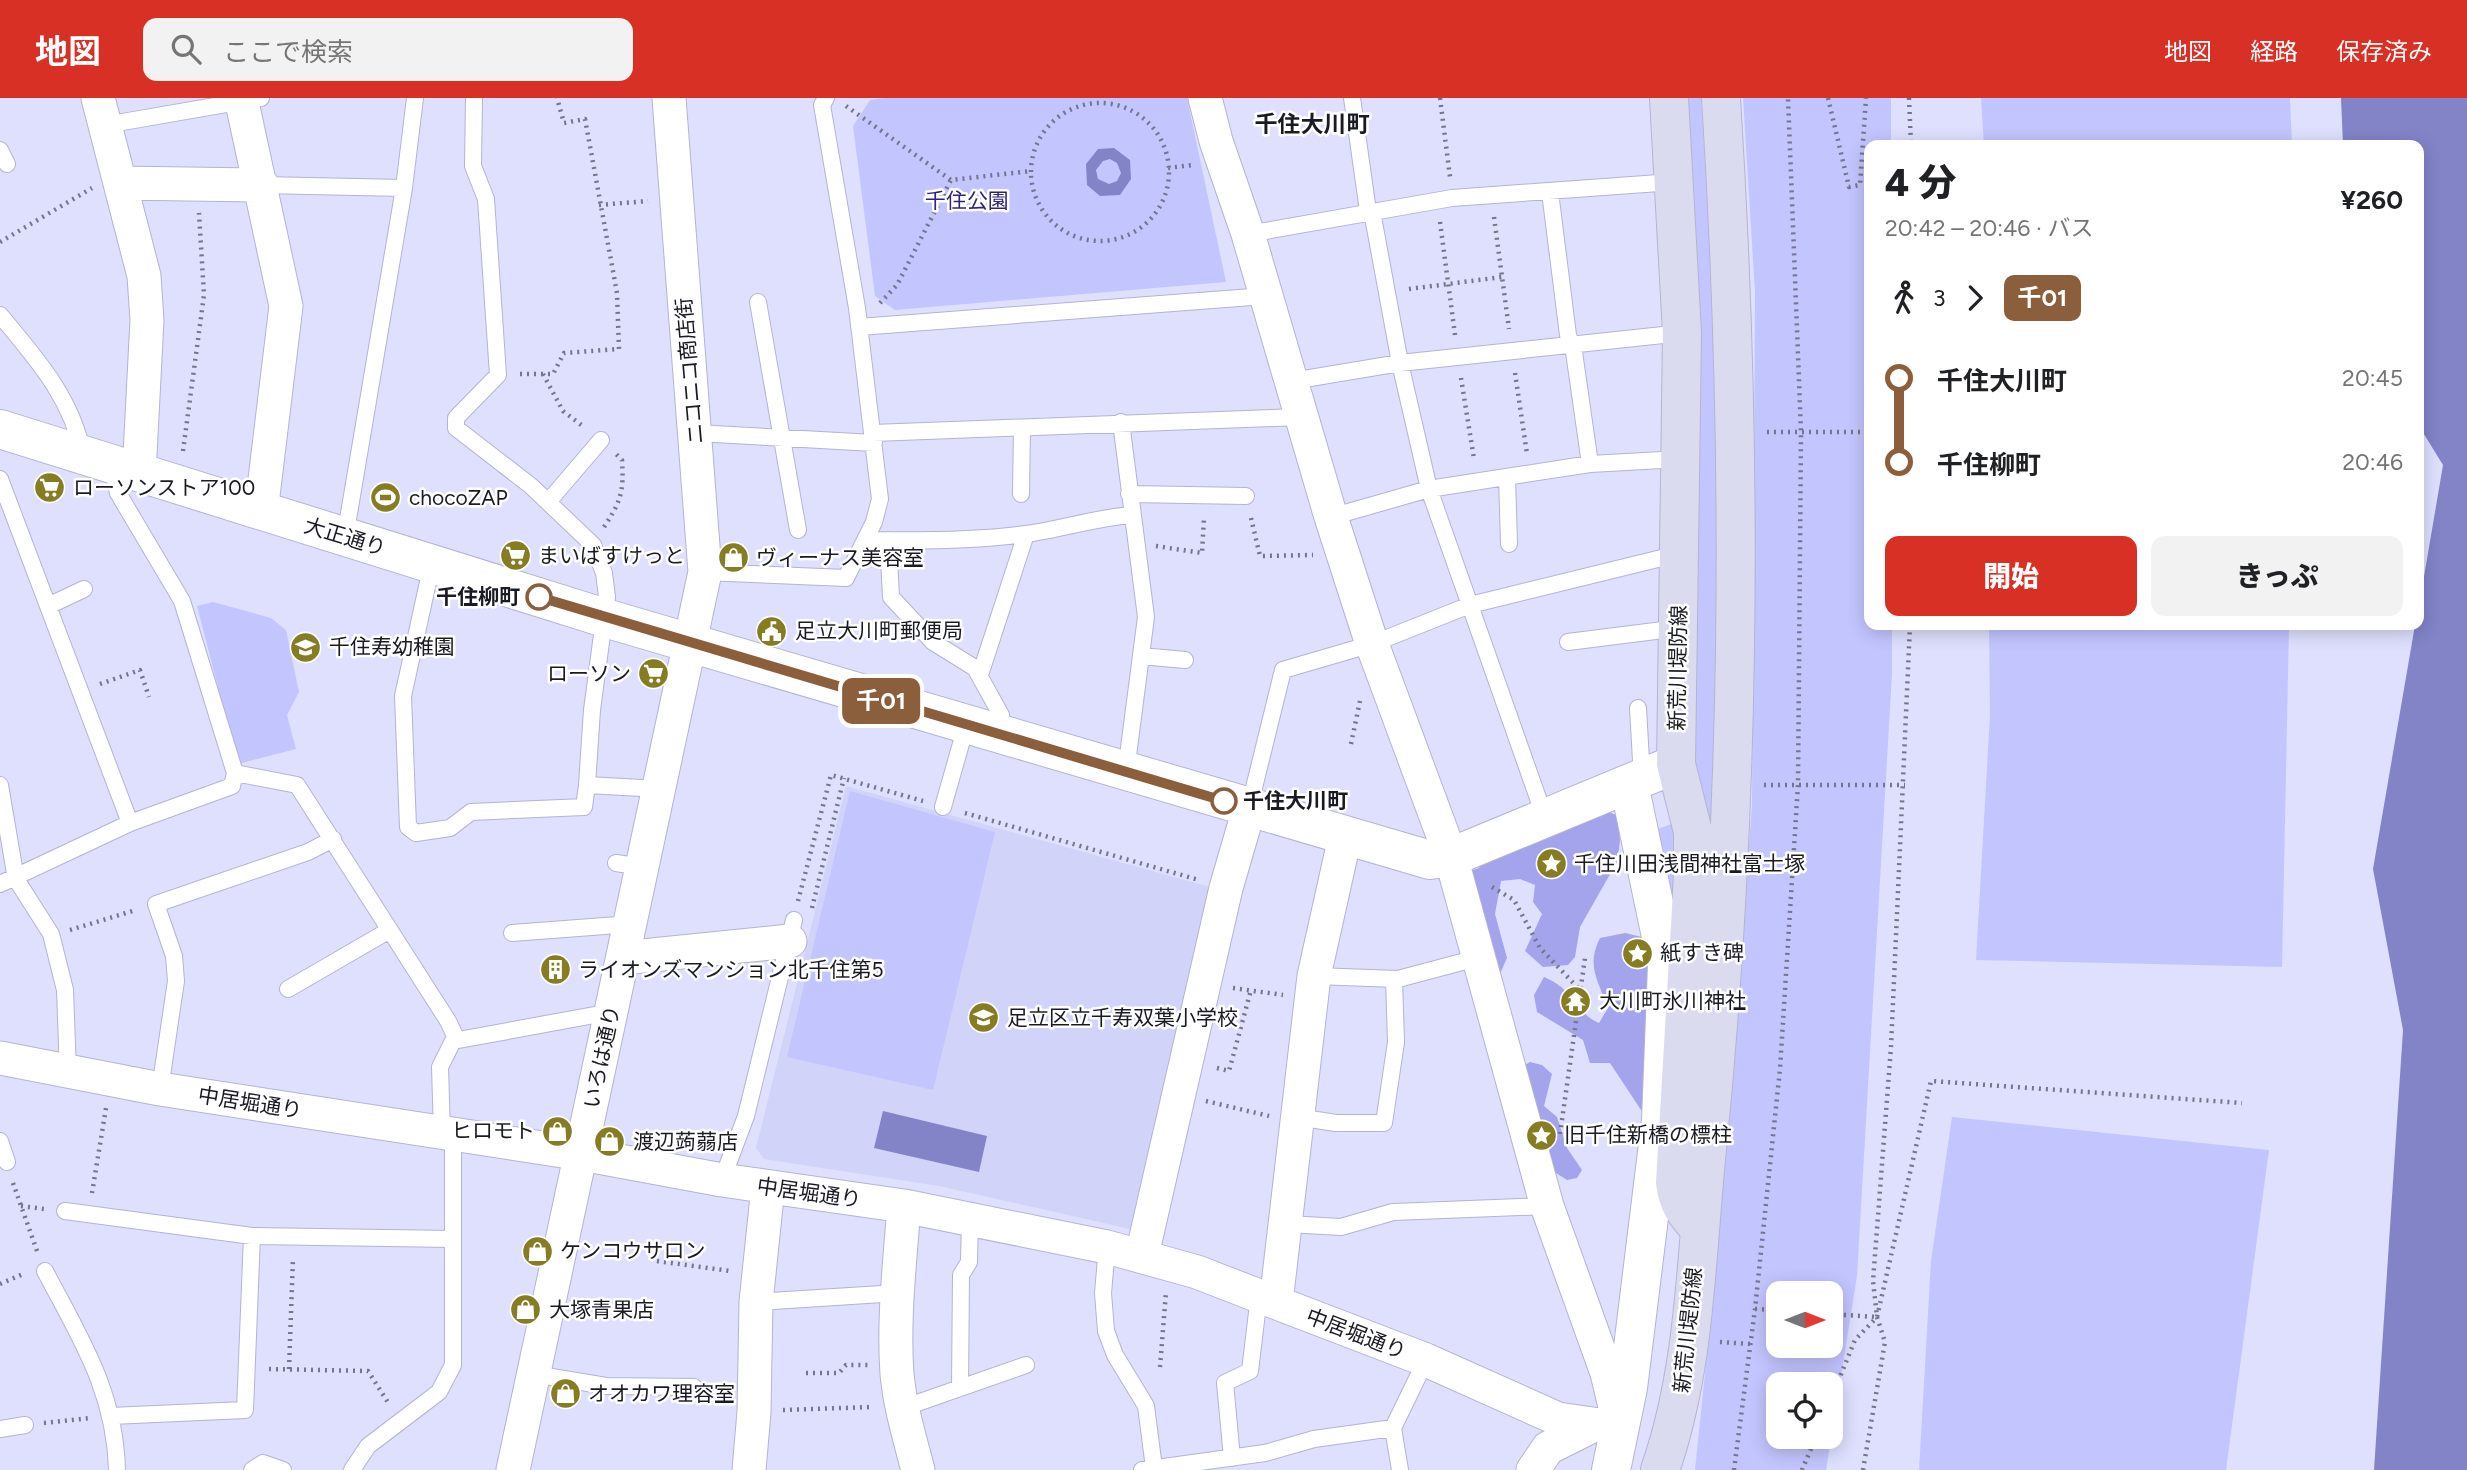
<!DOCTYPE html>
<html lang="ja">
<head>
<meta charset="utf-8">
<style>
  body { margin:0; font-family:Figtree,"Noto Sans JP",sans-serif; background:#f2f2f2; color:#202124; height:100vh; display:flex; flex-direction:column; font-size:26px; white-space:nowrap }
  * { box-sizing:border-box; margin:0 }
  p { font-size:23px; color:#757577 }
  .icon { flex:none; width:38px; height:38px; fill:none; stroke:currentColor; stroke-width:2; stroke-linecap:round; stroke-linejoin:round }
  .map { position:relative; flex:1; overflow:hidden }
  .drawer { position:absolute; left:1864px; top:42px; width:560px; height:490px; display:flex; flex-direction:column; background:#fff; border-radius:14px; box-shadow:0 4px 18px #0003 }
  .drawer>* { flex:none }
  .badge { padding:0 14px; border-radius:10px; font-size:24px; line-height:46px }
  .needle { width:46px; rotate:90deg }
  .buttons { position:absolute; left:1766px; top:1183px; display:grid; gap:14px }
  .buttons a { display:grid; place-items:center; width:77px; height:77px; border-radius:14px; background:#fff; box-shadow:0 4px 18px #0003; font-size:35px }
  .map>.badge { position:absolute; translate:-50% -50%; box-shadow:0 0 0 4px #fff }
  .legs { display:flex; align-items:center; gap:10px; height:77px; padding:0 21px; font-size:23px }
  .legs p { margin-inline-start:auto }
  .head { display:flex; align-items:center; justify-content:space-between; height:119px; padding:0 21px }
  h1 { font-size:38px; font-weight:800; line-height:52px }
  .button { display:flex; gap:14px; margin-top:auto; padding:14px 21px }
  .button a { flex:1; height:80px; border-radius:14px; background:#d93025; color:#fff; font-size:28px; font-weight:800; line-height:80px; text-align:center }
  .button a+a { background:#f2f2f2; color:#202124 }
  ul { padding:0 21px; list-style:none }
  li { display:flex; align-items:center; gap:24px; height:84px; font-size:26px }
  li i { display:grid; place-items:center; width:10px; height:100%; margin:0 9px; background:currentColor }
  li i::after { content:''; width:18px; height:18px; margin:-9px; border:5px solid; border-radius:50%; background:#fff }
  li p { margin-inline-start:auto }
  li:first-child i { background:linear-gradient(#0000 50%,currentColor 0) }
  li:last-child i { background:linear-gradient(currentColor 50%,#0000 0) }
  header { display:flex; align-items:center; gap:42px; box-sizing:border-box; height:98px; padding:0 35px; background:#d93025; color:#fff }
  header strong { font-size:33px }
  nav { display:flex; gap:38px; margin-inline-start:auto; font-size:24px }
  .search { width:490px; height:63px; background:#f2f2f2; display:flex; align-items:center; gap:18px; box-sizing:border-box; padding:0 24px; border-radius:14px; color:#757577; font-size:26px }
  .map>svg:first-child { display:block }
  .built { fill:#d1d3f8 }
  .green { fill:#c3c5ff; fill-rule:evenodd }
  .forest { fill:#a3a4eb }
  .water { fill:#8384c8; fill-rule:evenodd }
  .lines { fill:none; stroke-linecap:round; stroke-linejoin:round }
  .service-casing { stroke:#b3b4d1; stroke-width:18 }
  .minor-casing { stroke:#b3b4d1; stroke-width:35 }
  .tertiary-casing { stroke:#b3b4d1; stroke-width:40 }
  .secondary-casing { stroke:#b3b4d1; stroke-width:40 }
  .path { stroke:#747588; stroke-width:4.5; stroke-dasharray:2 5; stroke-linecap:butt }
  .service { stroke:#fff; stroke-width:16 }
  .minor { stroke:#fff; stroke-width:33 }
  .tertiary { stroke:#fff; stroke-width:38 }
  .secondary { stroke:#dbdbef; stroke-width:38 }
  .line-1-casing { stroke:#fff; stroke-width:16 }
  .line-1 { stroke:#8b5e3c; stroke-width:10 }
  .stop-1-dot { fill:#fff; stroke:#8b5e3c; stroke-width:3.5 }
  .labels { text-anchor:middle; stroke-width:5; stroke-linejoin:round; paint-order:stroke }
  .park-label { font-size:21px; fill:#302575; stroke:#fff }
  .street-label { font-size:21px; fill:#1a1a24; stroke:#fff }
  .poi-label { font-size:21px; fill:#1a1a24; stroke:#fff; text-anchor:start }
  .stop-label { font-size:21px; font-weight:bold; fill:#1a1a24; stroke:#fff; text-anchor:end }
  .neighbourhood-label { font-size:23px; font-weight:bold; fill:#1a1a24; stroke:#fff }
</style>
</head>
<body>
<header>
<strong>地図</strong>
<div class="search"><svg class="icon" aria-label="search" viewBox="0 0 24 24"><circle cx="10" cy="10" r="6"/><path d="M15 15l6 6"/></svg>ここで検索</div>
<nav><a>地図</a><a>経路</a><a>保存済み</a></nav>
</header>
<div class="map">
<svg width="2467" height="1372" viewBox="0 0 2467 1372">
  <rect width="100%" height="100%" fill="#dfe0fe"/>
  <path class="built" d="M 846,688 L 1210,789 L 1130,1131 L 939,1088 L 764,1061 L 756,1050 Z"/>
  <path class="green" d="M 884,0 L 1187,0 L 1226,184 L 895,212 L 875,198 L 853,28 L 870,2 Z
    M 1679,0 L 1701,0 L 1719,294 L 1713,702 L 1692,1084 L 1691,691 Z
    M 1743,0 L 1891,0 L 1891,47 L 1869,47 L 1869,527 L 1892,527 L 1892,576 L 1857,1178 L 1826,1372 L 1695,1372 L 1715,1179 L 1752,708 L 1755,194 ZM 1778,1195 L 1830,1195 L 1830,1248 L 1778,1248 ZM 1778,1286 L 1830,1286 L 1830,1339 L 1778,1339 Z
    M 1981,0 L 2290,0 L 2292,47 L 1984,47 Z
    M 213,504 L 271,520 L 286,532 L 299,594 L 287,617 L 296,651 L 238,666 L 197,508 Z
    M 1989,527 L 2289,527 L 2282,869 L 1976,862 L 1990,617 Z
    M 850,693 L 995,734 L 933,992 L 787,959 Z
    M 1674,725 L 1680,841 L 1655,732 Z
    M 1952,1019 L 2269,1052 L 2226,1372 L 1919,1372 L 1931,1163 Z"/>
  <path class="forest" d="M 1609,714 L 1618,718 L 1620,743 L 1617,764 L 1580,829 L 1575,859 L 1568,867 L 1543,869 L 1525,853 L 1542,816 L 1533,804 L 1535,787 L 1520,781 L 1501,783 L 1495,816 L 1507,860 L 1499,878 L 1470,773 L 1479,770 L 1482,762 Z
    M 1625,835 L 1646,840 L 1656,848 L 1645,1018 L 1610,965 L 1590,965 L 1583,942 L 1537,914 L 1534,897 L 1544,879 C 1576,892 1575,915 1599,925 L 1608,910 C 1598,882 1586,868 1600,840 Z
    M 1530,964 L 1542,967 L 1552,976 L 1544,1008 L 1557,1019 L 1567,1050 L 1582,1072 L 1577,1080 L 1567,1082 L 1545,1068 L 1519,970 Z"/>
  <path class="water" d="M 2341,0 L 2467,0 L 2467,1372 L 2374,1372 L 2403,932 L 2373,771 L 2415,527 L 2418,527 L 2419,508 L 2443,367 L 2419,328 L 2418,47 L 2343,47 Z
    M 1114,50 L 1130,62 L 1131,81 L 1120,97 L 1100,98 L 1087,87 L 1086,66 L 1098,51 ZM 1110,61 L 1117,65 L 1121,75 L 1117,83 L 1109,86 L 1098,81 L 1096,72 L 1103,63 Z
    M 883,1013 L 987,1038 L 979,1074 L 874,1050 Z"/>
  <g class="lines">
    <defs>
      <path id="service" d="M 474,0 L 473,68 L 486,101 L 498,277 L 456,320 L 456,330 L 531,388 L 593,447 L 604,475 L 607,499 L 592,612 L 587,687 L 660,691
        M 1352,0 L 1368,113 L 1373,119 L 1400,265 L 1429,391 L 1545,720
        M 105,27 L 261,0
        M 0,52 L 7,66
        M 262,87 L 404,90
        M 1550,94 L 1568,237 L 1574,254 L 1590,366
        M 1248,136 L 1452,100 L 1673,84
        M 758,204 L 798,432
        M 0,217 C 36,260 72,300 83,357
        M 859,229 L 1265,198
        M 1292,283 L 1400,265 L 1682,235
        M 1121,324 L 1146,519 L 1126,673
        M 696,335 L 874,345
        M 873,335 L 1300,319
        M 1507,379 L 1509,446
        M 0,381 L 130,725
        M 1021,396 L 1022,330
        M 1129,396 L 1246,398
        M 548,404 L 601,342
        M 1331,419 L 1429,391 L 1590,366 L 1680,361
        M 345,439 L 404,90 L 415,0
        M 866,442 C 919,443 973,443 1026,436 C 1062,431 1095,420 1131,417
        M 888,442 L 891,499 L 933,544 L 975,570 L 1001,617 L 1003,634
        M 432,466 L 403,598 L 408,729 L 416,735 L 450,730 L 471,714 L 584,709 L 587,687
        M 705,474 L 846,480 L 874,424 L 880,401 L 857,210 L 822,7 L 826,0
        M 48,508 L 84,491
        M 1568,544 L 1679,530
        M 1141,558 L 1185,562
        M 980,577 L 1026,436
        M 1638,610 L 1642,680
        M 235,675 L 297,687 L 448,923 L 457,942
        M 0,687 L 16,781 L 51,836 L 65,892 L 68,974
        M 943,709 L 966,628
        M 1249,710 L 1283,572 L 1372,546 L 1470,507 L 1678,456
        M 616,765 L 643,769
        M 0,786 L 130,725 L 232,688 L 235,675 L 182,503 L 118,395 L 112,367
        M 512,835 L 631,826
        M 1314,878 L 1398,881 L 1477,860
        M 288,891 L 388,833
        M 160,991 L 176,883 L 174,858 L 156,806 L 308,754 L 333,741
        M 1297,1019 L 1336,1025 L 1384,1025 L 1396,944 L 1394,881
        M 442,1034 L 440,969 L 453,943 L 611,914
        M 0,1043 L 7,1064
        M 722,1082 L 746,1018 L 794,822
        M 65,1113 L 252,1138 L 453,1141
        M 1287,1126 L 1341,1129 L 1393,1114 L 1547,1108
        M 1107,1149 L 1103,1195 L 1106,1233 L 1115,1257 L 1146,1308 L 1154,1370
        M 45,1173 C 80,1240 115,1293 117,1372
        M 756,1204 L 898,1195
        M 534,1276 L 606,1288 L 694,1289
        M 960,1290 L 961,1177 L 969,1164 L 970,1121
        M 903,1310 L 1026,1267
        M 111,1318 L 245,1312 L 252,1138
        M 1393,1330 L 1400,1372
        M 0,1331 L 25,1327
        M 1232,1360 L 1225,1285 L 1250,1273 L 1259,1198
        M 252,1372 L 263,1365 L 283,1372
        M 352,1372 L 368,1348 L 439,1294 L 453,1267 L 453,1036
        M 1142,1372 L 1265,1355 L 1314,1341 L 1393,1330 L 1426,1262"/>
      <path id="minor" d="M 98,0 L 144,178 L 147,222 L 139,376
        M 241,0 L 286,208 L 261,414
        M 120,85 L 262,87
        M 623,860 L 790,843
        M 0,960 L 160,991 L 582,1056 L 722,1082 L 904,1108 L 1107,1149 L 1197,1174 L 1259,1198 L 1426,1262 L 1558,1321 L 1620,1330 L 1607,1275 L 1547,1108 L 1451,759 L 1372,546 L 1331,419 L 1248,136 L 1216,43 L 1205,0
        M 904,1108 C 900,1163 893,1221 897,1276 C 900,1309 910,1341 918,1372
        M 1142,1157 L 1226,790 L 1249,711
        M 1276,1204 L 1314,878 L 1345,739
        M 513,1372 L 705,474 L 669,0
        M 749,1372 L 754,1314 L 756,1204 L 768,1089
        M 1533,1372 L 1548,1350 L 1592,1328"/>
      <path id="tertiary" d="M 0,331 L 605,520 L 1430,762 L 1451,759 L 1676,666
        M 1611,1372 L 1628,1290 L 1661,1022 L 1667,867 L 1629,686"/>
      <path id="secondary" d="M 1669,0 L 1682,235 L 1676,666 L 1693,734 L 1693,776 L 1675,1084 C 1677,1104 1685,1115 1699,1130
        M 1660,1372 C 1696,1269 1696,1158 1707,1051 C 1742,702 1743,350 1721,0"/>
    </defs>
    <use href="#service" class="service-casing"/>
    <use href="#minor" class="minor-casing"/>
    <use href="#tertiary" class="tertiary-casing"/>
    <use href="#secondary" class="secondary-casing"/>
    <path class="path" d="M 1440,0 L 1450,79
      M 1828,0 L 1849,89 L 1860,87 L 1866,0
      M 1909,0 L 1911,47
      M1031 74a69 69 0 1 1 138 0a69 69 0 1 1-138 0Z
      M 846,8 L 951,82 L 1031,73
      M 1168,70 L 1192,67
      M 599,107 L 648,103
      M 1494,119 L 1509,231
      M 1440,124 L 1455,237
      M 0,144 L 92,90
      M 1409,191 L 1502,179
      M 880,205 L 897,187 L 951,82
      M 1515,275 L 1527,356
      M 520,276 L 553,276 L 564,255 L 619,251 L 617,195 L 585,21 L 564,25 L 557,0
      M 543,276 L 563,313 L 584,329
      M 1461,280 L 1474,361
      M 1767,334 L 1869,334
      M 183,353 L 204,197 L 199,115
      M 1251,420 L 1260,458 L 1313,457
      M 604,429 C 621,403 624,394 622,362 L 615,355
      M 1156,448 L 1202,455 L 1204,420
      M 100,586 L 140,572 L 149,599
      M 1351,646 L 1360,603
      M 1764,687 L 1905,687
      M 965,715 L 1199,782
      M 1492,789 L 1514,802 L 1540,850 L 1580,892
      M 798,803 L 831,677 L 923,703
      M 812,810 L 844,680
      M 70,832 L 136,812
      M 1233,890 L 1283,897
      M 1217,970 L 1229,973 L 1251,892
      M 1206,1003 L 1269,1018
      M 1560,1036 L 1585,860
      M 13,1085 L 37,1153
      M 92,1095 L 106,1010
      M 21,1108 L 44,1111
      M 657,1163 L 730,1173
      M 0,1186 L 23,1176
      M 1755,1211 L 1778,1212
      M 1830,1216 L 1876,1219
      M 1720,1244 L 1750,1246
      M 1160,1269 L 1166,1194
      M 269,1271 L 368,1273 L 389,1306
      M 289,1271 L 293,1160
      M 806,1275 L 839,1275 L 846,1267 L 868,1267
      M 1830,1303 L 1855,1242 L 1877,1219 L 1931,983 L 2242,1005
      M 783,1312 L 872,1309
      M 44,1325 L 91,1320
      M 1734,1372 L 1755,1211 L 1780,971 L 1798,687 L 1801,334 L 1788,0
      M 1802,1372 L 1816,1339
      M 1863,1372 L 1885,1244 L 1877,1219 L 1873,1183 L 1891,949 L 1910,527"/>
    <use href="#service" class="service"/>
    <use href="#minor" class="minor"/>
    <use href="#tertiary" class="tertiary"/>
    <use href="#secondary" class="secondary"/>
  </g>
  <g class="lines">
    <defs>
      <path id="line-1" d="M 539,499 L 1224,703"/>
    </defs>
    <use href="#line-1" class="line-1-casing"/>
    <use href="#line-1" class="line-1"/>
  </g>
  <defs>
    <symbol id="supermarket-disc" viewBox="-11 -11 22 22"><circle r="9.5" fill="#867c22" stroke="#fff"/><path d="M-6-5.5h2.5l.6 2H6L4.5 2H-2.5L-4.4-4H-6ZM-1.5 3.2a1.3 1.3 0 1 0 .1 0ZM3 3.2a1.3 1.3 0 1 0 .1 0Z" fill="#fff"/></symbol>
    <symbol id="stadium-disc" viewBox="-11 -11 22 22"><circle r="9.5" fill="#867c22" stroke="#fff"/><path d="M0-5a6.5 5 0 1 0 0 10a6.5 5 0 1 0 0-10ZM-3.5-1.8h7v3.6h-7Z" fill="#fff"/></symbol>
    <symbol id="shop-disc" viewBox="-11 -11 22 22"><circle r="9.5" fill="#867c22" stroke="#fff"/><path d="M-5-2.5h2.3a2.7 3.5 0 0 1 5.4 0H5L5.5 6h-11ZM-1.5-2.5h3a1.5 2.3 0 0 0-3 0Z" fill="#fff"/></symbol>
    <symbol id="civic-disc" viewBox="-11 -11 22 22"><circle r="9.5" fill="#867c22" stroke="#fff"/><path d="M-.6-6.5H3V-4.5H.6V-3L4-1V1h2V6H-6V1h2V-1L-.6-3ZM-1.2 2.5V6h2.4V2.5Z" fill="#fff"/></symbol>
    <symbol id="school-disc" viewBox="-11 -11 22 22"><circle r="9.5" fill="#867c22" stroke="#fff"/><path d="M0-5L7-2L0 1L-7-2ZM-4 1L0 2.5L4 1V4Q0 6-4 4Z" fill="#fff"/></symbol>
    <symbol id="sight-disc" viewBox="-11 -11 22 22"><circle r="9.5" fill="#867c22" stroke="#fff"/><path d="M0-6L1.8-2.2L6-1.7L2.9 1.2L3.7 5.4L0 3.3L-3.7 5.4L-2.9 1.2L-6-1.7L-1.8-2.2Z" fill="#fff"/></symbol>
    <symbol id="building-disc" viewBox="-11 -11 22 22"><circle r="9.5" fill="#867c22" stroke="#fff"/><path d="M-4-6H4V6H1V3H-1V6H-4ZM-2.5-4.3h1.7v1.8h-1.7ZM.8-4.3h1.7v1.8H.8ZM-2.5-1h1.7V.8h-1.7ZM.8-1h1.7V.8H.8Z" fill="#fff"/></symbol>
    <symbol id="temple-disc" viewBox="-11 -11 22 22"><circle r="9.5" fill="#867c22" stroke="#fff"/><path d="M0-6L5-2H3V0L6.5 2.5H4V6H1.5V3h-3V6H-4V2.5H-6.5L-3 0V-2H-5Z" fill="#fff"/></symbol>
  </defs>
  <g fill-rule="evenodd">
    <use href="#supermarket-disc" x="32" y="372" width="35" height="35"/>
    <use href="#stadium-disc" x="368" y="382" width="35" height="35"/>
    <use href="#supermarket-disc" x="498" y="440" width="35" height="35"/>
    <use href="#shop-disc" x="716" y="442" width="35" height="35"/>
    <use href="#civic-disc" x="754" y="516" width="35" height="35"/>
    <use href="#school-disc" x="288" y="532" width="35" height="35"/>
    <use href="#supermarket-disc" x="636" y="558" width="35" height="35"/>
    <use href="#sight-disc" x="1534" y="748" width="35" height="35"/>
    <use href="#sight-disc" x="1620" y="838" width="35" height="35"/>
    <use href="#building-disc" x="538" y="854" width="35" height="35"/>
    <use href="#temple-disc" x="1558" y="886" width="35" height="35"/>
    <use href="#school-disc" x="966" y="902" width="35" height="35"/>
    <use href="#shop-disc" x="540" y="1016" width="35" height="35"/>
    <use href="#sight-disc" x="1524" y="1020" width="35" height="35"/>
    <use href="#shop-disc" x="592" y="1026" width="35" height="35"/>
    <use href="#shop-disc" x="520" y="1136" width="35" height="35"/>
    <use href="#shop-disc" x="508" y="1194" width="35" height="35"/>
    <use href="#shop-disc" x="548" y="1278" width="35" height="35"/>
  </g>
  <g class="stop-1-dot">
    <circle cx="539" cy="499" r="12"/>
    <circle cx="1224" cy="703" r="12"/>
  </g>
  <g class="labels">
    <g class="park-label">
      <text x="967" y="110">千住公園</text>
    </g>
    <g class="street-label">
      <text transform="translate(690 273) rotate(-95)" y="7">ニコニコ商店街</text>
      <text transform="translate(345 439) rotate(17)" y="7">大正通り</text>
      <text transform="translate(1678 570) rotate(-89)" y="7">新荒川堤防線</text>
      <text transform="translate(602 959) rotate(-78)" y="7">いろは通り</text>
      <text transform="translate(250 1005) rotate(9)" y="7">中居堀通り</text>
      <text transform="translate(809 1095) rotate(8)" y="7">中居堀通り</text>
      <text transform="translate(1688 1232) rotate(-84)" y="7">新荒川堤防線</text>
      <text transform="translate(1356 1236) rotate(21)" y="7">中居堀通り</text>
    </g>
    <g class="poi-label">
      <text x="73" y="397">ローソンストア100</text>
      <text x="409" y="407">chocoZAP</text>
      <text x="538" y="465">まいばすけっと</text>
      <text x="756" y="467">ヴィーナス美容室</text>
      <text x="795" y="540">足立大川町郵便局</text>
      <text x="329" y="556">千住寿幼稚園</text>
      <text x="631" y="583" text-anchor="end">ローソン</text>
      <text x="1574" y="773">千住川田浅間神社富士塚</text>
      <text x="1660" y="862">紙すき碑</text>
      <text x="578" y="879">ライオンズマンション北千住第5</text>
      <text x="1599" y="910">大川町氷川神社</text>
      <text x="1007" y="927">足立区立千寿双葉小学校</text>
      <text x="535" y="1040" text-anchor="end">ヒロモト</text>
      <text x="1564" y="1044">旧千住新橋の標柱</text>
      <text x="633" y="1051">渡辺蒟蒻店</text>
      <text x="560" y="1160">ケンコウサロン</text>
      <text x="549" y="1219">大塚青果店</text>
      <text x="588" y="1303">オオカワ理容室</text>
    </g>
    <g class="stop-label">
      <text x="520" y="506">千住柳町</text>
      <text x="1243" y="710" text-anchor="start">千住大川町</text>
    </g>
    <g class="neighbourhood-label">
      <text x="1312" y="34">千住大川町</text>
    </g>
  </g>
</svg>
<div class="buttons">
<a><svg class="needle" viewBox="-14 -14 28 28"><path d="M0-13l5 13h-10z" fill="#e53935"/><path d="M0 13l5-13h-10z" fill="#757577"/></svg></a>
<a><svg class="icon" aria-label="locate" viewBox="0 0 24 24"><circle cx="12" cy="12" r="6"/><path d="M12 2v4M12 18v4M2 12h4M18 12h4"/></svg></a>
</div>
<b class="badge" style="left:881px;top:603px;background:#8b5e3c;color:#fff">千01</b>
<section class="drawer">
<div class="head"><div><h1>4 分</h1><p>20:42 – 20:46 · バス</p></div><b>¥260</b></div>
<div class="legs"><svg class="icon" aria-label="walk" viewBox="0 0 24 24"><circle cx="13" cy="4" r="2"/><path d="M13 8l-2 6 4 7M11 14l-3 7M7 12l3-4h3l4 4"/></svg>3<svg class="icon" aria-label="forward" viewBox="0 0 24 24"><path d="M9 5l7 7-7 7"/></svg><b class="badge" style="background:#8b5e3c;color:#fff">千01</b></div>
<ul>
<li><i style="color:#8b5e3c"></i><b>千住大川町</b><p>20:45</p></li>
<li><i style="color:#8b5e3c"></i><b>千住柳町</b><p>20:46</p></li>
</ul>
<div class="button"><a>開始</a><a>きっぷ</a></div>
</section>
</div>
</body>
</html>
